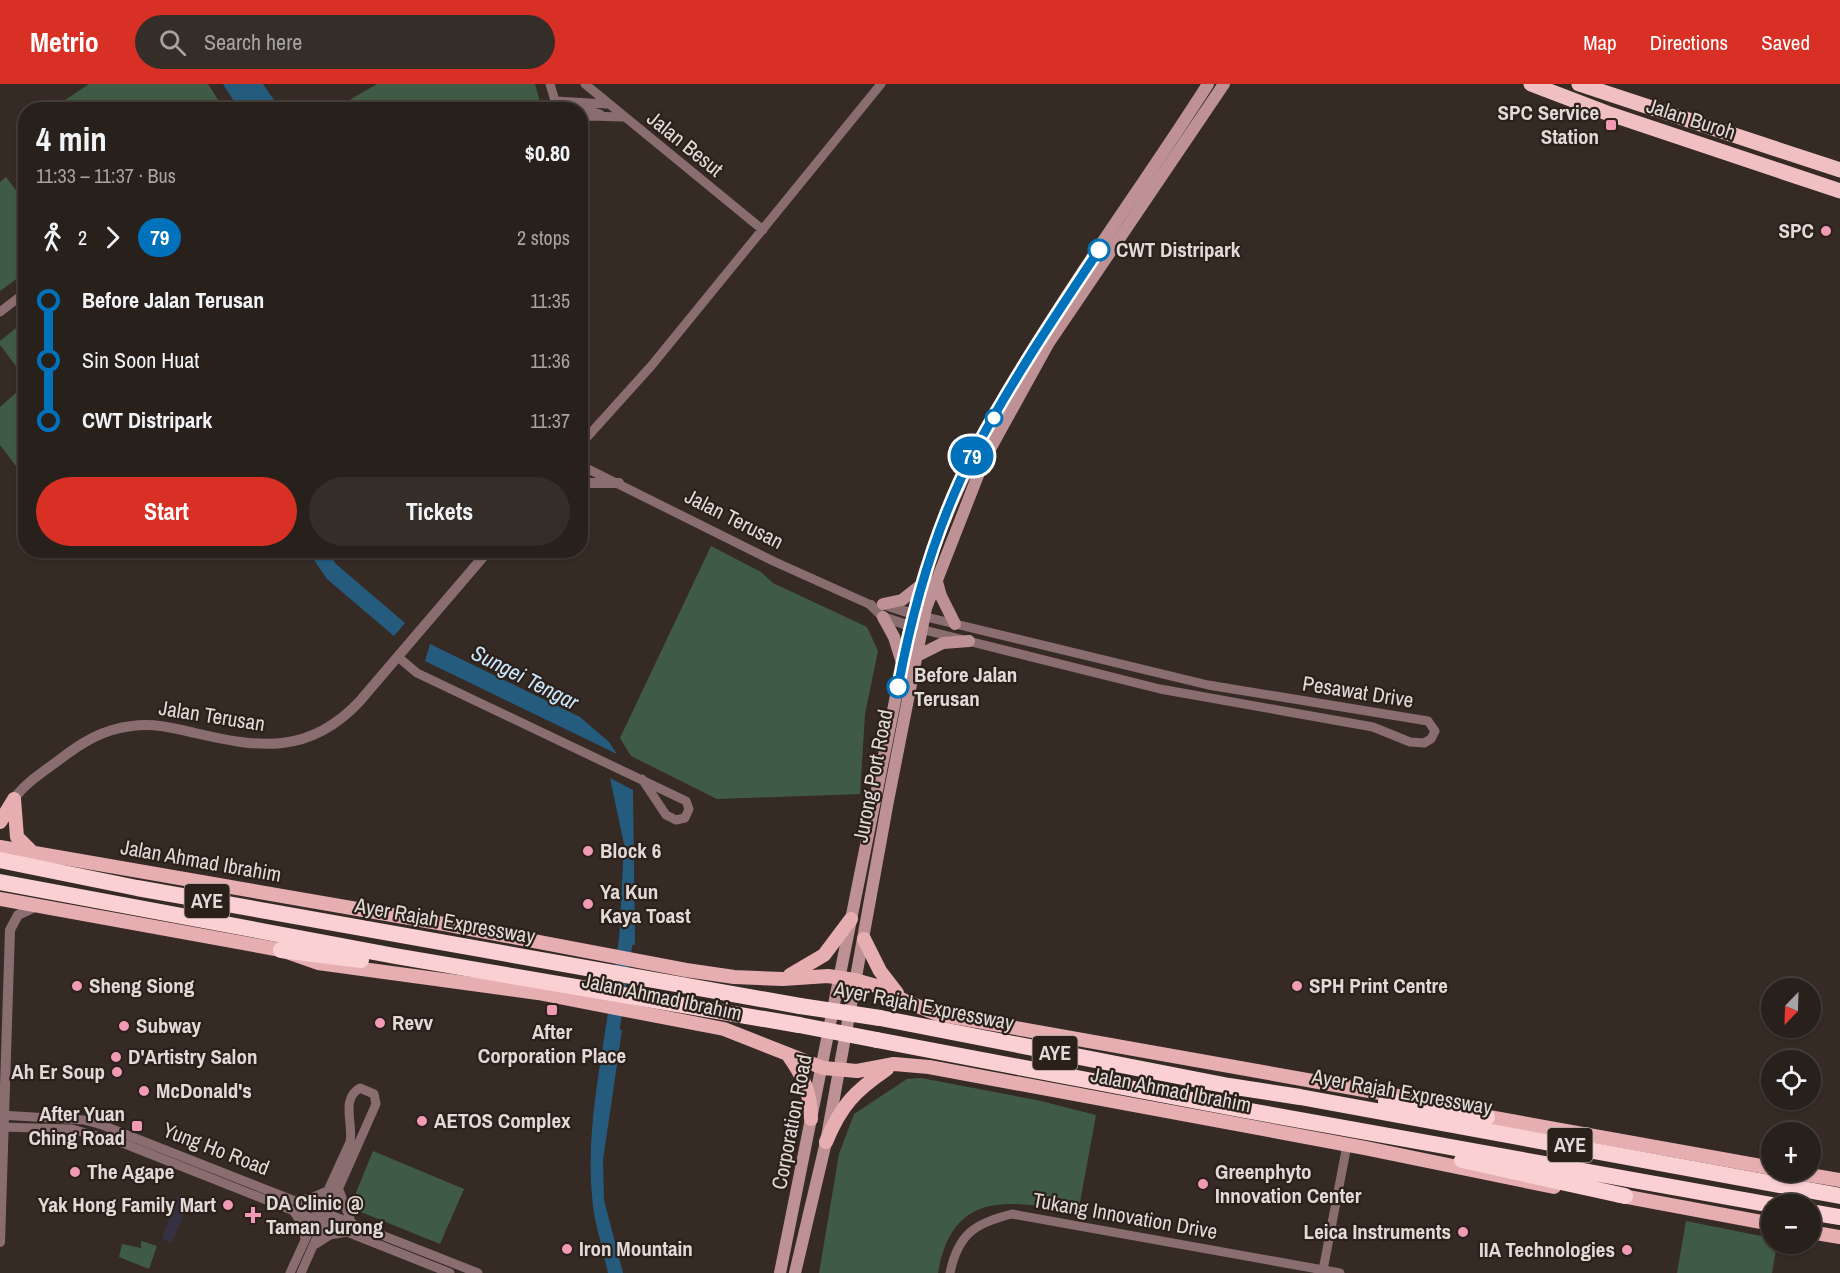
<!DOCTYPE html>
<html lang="en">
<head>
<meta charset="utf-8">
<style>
  body { margin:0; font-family:"Archivo Narrow",sans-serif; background:#342d28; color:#f1f3f6; height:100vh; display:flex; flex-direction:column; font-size:22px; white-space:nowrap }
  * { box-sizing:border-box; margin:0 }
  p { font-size:20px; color:#a5a3a3 }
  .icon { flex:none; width:33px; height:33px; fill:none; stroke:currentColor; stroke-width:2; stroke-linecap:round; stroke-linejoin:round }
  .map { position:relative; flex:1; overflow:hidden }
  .side { position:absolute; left:18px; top:18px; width:570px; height:456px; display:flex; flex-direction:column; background:#28201b; border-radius:24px; box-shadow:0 2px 4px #0004,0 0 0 2px #443e3a }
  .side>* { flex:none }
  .badge { padding:0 12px; border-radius:20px; font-size:21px; line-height:39px }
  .needle { width:39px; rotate:203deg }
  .fabs { position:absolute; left:1761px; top:894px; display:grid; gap:12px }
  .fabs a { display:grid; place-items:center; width:60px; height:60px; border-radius:50%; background:#28201b; box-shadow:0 2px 4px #0004,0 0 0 2px #443e3a; font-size:30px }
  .map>.badge { position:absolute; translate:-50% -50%; box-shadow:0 0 0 3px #fff }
  .legs { display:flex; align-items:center; gap:9px; height:66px; padding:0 18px; font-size:20px }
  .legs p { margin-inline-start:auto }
  .head { display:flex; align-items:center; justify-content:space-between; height:102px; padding:0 18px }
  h1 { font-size:33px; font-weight:700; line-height:45px }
  .action { display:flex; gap:12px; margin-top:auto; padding:12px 18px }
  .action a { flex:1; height:69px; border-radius:36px; background:#d93025; color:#fff; font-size:24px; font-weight:700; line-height:69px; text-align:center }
  .action a+a { background:#342d28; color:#f1f3f6 }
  ul { padding:0 18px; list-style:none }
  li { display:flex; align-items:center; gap:21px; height:60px; font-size:22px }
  li i { display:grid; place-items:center; width:9px; height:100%; margin:0 8px; background:currentColor }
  li i::after { content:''; width:15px; height:15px; margin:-8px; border:4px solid; border-radius:50%; background:#28201b }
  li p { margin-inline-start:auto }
  li:first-child i { background:linear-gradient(#0000 50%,currentColor 0) }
  li:last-child i { background:linear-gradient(currentColor 50%,#0000 0) }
  header { display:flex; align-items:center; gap:36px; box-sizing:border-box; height:84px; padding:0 30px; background:#d93025; color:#fff }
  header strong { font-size:28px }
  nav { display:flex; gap:33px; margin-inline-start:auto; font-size:21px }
  .search { width:420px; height:54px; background:#342d28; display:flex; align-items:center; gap:15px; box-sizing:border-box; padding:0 21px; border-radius:33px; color:#a5a3a3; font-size:22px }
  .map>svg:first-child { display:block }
  .education { fill:#363142 }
  .green { fill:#405b45 }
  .water { fill:#255c7e }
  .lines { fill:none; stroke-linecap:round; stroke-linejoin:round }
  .river { stroke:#255c7e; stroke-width:14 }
  .minor { stroke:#8a6d6f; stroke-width:9 }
  .tertiary { stroke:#8a6d6f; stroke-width:10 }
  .secondary { stroke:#be9294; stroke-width:12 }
  .primary { stroke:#e7aeb1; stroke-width:14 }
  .trunk { stroke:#f0bfc2; stroke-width:15 }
  .motorway { stroke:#fad0d2; stroke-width:16 }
  .motorway-bridge { stroke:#fad0d2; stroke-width:16 }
  .line-1-casing { stroke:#fff; stroke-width:14 }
  .line-1 { stroke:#0072bc; stroke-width:9 }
  .poi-dot { fill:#f19ab4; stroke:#2c201b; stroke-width:2 }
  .stop-1-dot { fill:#fff; stroke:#0072bc; stroke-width:3 }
  .labels { text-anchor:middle; stroke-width:4.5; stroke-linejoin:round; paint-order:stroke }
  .shield { fill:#2c201b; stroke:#aba29e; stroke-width:1.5 }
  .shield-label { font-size:20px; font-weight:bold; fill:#e2dad6 }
  .poi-label { font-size:21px; font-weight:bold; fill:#e2dad6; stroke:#2c201b; text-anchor:start }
  .street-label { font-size:21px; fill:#e2dad6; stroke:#2c201b }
  .stop-label { font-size:21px; font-weight:bold; fill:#e2dad6; stroke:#2c201b; text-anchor:start }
  .water-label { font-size:22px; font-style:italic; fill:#c9e7fd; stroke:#2c201b }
</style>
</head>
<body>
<header>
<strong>Metrio</strong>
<div class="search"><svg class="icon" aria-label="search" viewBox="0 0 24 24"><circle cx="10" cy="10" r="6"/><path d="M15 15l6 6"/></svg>Search here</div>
<nav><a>Map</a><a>Directions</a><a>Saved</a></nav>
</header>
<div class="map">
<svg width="1840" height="1189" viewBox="0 0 1840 1189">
  <rect width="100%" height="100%" fill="#362a24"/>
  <path class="education" d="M 178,1111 L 190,1115 L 172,1159 L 162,1155 Z"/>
  <path class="green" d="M 89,0 L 208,0 L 224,25 L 52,25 Z
    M 377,0 L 535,0 L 542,25 L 334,25 Z
    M 6,93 L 25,118 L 26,188 L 0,207 L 0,98 Z
    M 25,237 L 25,294 L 0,261 L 0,257 Z
    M 25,301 L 25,394 L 0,361 L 0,323 Z
    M 711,462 L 761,488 L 773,499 L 867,543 L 878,567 L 865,630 L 860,710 L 717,715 L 631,672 L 620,654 Z
    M 921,994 L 1041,1017 L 1096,1031 L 1078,1129 C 1012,1117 953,1103 938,1189 L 819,1189 L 839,1070 L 854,1030 L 907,995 Z
    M 373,1067 L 464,1105 L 440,1160 L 361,1128 L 355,1111 Z
    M 1686,1137 L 1771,1154 L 1772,1160 L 1777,1160 L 1772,1189 L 1677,1189 Z
    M 141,1157 L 157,1162 L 149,1185 L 119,1173 L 122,1160 L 141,1164 Z"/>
  <path class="water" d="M 223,0 L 263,0 L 280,25 L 239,25 Z
    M 308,467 L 327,467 L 336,480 L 405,539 L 394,552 L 327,495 Z
    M 430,560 L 580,633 L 609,658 L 617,670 L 425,577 Z
    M 610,694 L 633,706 L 635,861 L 619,859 L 624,760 Z
    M 606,943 L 622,946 L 603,1076 L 604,1116 L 623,1189 L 608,1189 C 604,1171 599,1153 595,1135 C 584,1072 596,1005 606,943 Z"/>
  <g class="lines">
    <path class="river" d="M 610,963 L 628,842"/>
    <path class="minor" d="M 550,0 L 556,20
      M 585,0 L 763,146
      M 555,17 L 607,20
      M 563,26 L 576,23 L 600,30
      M 580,35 L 590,32 L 622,33
      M 0,228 L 26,208
      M 580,361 L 652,281 L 881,0
      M 580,381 L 773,477 L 871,521
      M 916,544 L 1160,605 L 1373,643 L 1410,658 L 1424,659 L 1431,655 L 1435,647 L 1428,637 L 1208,601 L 918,531
      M 398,573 L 417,589 C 507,632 597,674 686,717 L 689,725 L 685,734 L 676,736 L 666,731 L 642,695
      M 0,1031 L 84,1036 L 102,1041 L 478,1189
      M 0,1043 L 72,1045 L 125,1060 L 450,1189
      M 339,1106 L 352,1140
      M 297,1116 L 311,1114 L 329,1106
      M 294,1128 L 303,1141 L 305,1156
      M 316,1160 L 330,1151 L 347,1148
      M 1323,1186 L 1347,1061
      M 290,1189 L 350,1058 C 354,1041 340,1015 360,1004 L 374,1010 L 376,1020 L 301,1189
      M 950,1189 C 958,1150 975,1139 1012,1130 L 1340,1189"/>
    <path class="tertiary" d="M 580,399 L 619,399
      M 882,520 L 913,530
      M 871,521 L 883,533 L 910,542
      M 14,715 C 25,699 43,688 59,676 C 81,659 103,645 132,642 C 154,639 174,644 195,649 C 259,664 309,671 359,618 L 489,466
      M 0,1158 L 10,846 L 18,831 L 37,822"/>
    <path class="secondary" d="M 937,498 L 941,512 L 955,540
      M 883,520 L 902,516 L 921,501
      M 883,533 L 894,553 L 902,579
      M 915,573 L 943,559 L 969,557
      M 780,1189 L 910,542 C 960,339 1098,173 1208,0
      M 795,1189 L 826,1058 L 888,717 L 926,524 L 984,376 L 1048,260 L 1224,0"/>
    <path class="primary" d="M 14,715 L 17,753 L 32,768
      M 0,738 L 13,717
      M 0,763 L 444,840 L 686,886 L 734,893 L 783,895 L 828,892 L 855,896 L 880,903 L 905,917 L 937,930 L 1431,1018
      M 0,815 L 281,866 L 318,879 L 538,909 L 724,945 L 823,984 L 857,987 L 894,980 L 929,983 L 1365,1064 L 1554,1103
      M 864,855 L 880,887 L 897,909
      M 790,891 L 824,871 L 851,835
      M 788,971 C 803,992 811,1009 811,1035
      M 1478,1031 L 1772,1084
      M 826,1058 C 841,1021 855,1007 887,985
      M 1792,1088 L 1840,1096
      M 1617,1111 L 1772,1140
      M 1810,1148 L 1840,1153"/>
    <path class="trunk" d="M 1531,0 L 1607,29 L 1840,107
      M 1579,0 L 1840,86"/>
    <path class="motorway" d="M 0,776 L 137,804 L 800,922
      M 0,798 L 395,872 L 799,941
      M 281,866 L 361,876
      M 880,934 L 1229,1002 L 1300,1013 L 1840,1112
      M 877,956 L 1239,1025 L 1772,1121
      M 1386,1017 L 1487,1033
      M 1462,1076 L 1625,1112
      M 1810,1128 L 1840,1133"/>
    <path class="motorway-bridge" d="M 800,922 L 880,934
      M 799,941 L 877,956"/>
  </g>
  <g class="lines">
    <defs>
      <path id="line-1" d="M 898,603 C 913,522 936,441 974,368 C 1011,298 1055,232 1099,166"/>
    </defs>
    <use href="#line-1" class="line-1-casing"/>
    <use href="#line-1" class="line-1"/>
  </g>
  <g class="poi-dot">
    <rect x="1605" y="35" width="12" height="12" rx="3"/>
    <circle cx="1826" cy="147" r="6"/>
    <circle cx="588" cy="767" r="6"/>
    <circle cx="588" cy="820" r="6"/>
    <circle cx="77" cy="902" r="6"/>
    <circle cx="1297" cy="902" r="6"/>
    <rect x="546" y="920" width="12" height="12" rx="3"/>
    <circle cx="380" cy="939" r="6"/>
    <circle cx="124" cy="942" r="6"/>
    <circle cx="116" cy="973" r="6"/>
    <circle cx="117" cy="988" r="6"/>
    <circle cx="144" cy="1007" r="6"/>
    <circle cx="422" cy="1037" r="6"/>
    <rect x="131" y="1036" width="12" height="12" rx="3"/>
    <circle cx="75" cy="1088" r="6"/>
    <circle cx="1203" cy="1100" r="6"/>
    <circle cx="228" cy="1121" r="6"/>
    <path d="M250 1122h6v6h6v6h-6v6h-6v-6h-6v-6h6z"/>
    <circle cx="1463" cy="1148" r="6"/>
    <circle cx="567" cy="1165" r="6"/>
    <circle cx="1627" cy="1166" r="6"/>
  </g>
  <g class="stop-1-dot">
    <circle cx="1099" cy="166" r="10"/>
    <circle cx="994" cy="334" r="8"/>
    <circle cx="898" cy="603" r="10"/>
  </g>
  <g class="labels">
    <g class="shield">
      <rect x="184.5" y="800" width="45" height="34" rx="4.5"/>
      <rect x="1032.5" y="952" width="45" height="34" rx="4.5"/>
      <rect x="1547.5" y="1044" width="45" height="34" rx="4.5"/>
    </g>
    <g class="shield-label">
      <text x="207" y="824">AYE</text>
      <text x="1055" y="976">AYE</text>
      <text x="1570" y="1068">AYE</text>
    </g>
    <g class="poi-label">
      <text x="1599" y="36" text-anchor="end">SPC Service<tspan x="1599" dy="24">Station</tspan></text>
      <text x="1814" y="154" text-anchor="end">SPC</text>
      <text x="600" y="774">Block 6</text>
      <text x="600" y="815">Ya Kun<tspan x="600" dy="24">Kaya Toast</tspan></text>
      <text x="89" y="909">Sheng Siong</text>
      <text x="1309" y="909">SPH Print Centre</text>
      <text x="392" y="946">Revv</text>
      <text x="136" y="949">Subway</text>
      <text x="552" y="955" text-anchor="middle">After<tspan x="552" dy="24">Corporation Place</tspan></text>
      <text x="128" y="980">D'Artistry Salon</text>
      <text x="105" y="995" text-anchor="end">Ah Er Soup</text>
      <text x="156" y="1014">McDonald's</text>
      <text x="125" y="1037" text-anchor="end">After Yuan<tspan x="125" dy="24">Ching Road</tspan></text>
      <text x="434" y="1044">AETOS Complex</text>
      <text x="87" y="1095">The Agape</text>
      <text x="1215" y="1095">Greenphyto<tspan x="1215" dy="24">Innovation Center</tspan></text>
      <text x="266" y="1126">DA Clinic @<tspan x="266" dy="24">Taman Jurong</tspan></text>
      <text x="216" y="1128" text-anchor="end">Yak Hong Family Mart</text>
      <text x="1451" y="1155" text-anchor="end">Leica Instruments</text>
      <text x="579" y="1172">Iron Mountain</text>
      <text x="1615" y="1173" text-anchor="end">IIA Technologies</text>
    </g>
    <g class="street-label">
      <text transform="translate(1691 35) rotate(18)" y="7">Jalan Buroh</text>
      <text transform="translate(685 60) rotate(39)" y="7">Jalan Besut</text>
      <text transform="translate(734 435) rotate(27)" y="7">Jalan Terusan</text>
      <text transform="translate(1358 608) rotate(9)" y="7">Pesawat Drive</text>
      <text transform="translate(212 632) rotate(9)" y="7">Jalan Terusan</text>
      <text transform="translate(873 692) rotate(-79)" y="7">Jurong Port Road</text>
      <text transform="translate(201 777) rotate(10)" y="7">Jalan Ahmad Ibrahim</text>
      <text transform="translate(445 837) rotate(10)" y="7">Ayer Rajah Expressway</text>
      <text transform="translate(662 913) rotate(12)" y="7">Jalan Ahmad Ibrahim</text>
      <text transform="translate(924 922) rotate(11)" y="7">Ayer Rajah Expressway</text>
      <text transform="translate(1171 1006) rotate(11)" y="7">Jalan Ahmad Ibrahim</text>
      <text transform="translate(1402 1008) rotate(10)" y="7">Ayer Rajah Expressway</text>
      <text transform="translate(792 1038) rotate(-79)" y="7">Corporation Road</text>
      <text transform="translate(216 1065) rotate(21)" y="7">Yung Ho Road</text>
      <text transform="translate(1125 1132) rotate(10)" y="7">Tukang Innovation Drive</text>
    </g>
    <g class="stop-label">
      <text x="1116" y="173">CWT Distripark</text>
      <text x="914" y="598">Before Jalan<tspan x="914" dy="24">Terusan</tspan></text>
    </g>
    <g class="water-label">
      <text transform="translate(525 593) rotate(27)" y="8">Sungei Tengar</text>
    </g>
  </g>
</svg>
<div class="fabs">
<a><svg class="needle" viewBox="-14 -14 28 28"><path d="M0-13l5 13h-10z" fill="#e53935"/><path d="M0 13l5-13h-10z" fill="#a5a3a3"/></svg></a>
<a><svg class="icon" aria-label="locate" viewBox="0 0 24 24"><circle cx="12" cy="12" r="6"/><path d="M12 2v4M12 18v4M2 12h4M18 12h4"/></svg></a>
<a>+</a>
<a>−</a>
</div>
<b class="badge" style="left:972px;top:372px;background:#0072bc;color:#fff">79</b>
<section class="side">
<div class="head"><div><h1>4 min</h1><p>11:33 – 11:37 · Bus</p></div><b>$0.80</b></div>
<div class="legs"><svg class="icon" aria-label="walk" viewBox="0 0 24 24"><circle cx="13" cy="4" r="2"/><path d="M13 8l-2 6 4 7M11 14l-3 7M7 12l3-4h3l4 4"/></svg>2<svg class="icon" aria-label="forward" viewBox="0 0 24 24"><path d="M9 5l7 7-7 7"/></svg><b class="badge" style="background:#0072bc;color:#fff">79</b><p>2 stops</p></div>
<ul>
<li><i style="color:#0072bc"></i><b>Before Jalan Terusan</b><p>11:35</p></li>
<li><i style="color:#0072bc"></i><span>Sin Soon Huat</span><p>11:36</p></li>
<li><i style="color:#0072bc"></i><b>CWT Distripark</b><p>11:37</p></li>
</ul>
<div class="action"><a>Start</a><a>Tickets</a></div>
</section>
</div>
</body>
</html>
